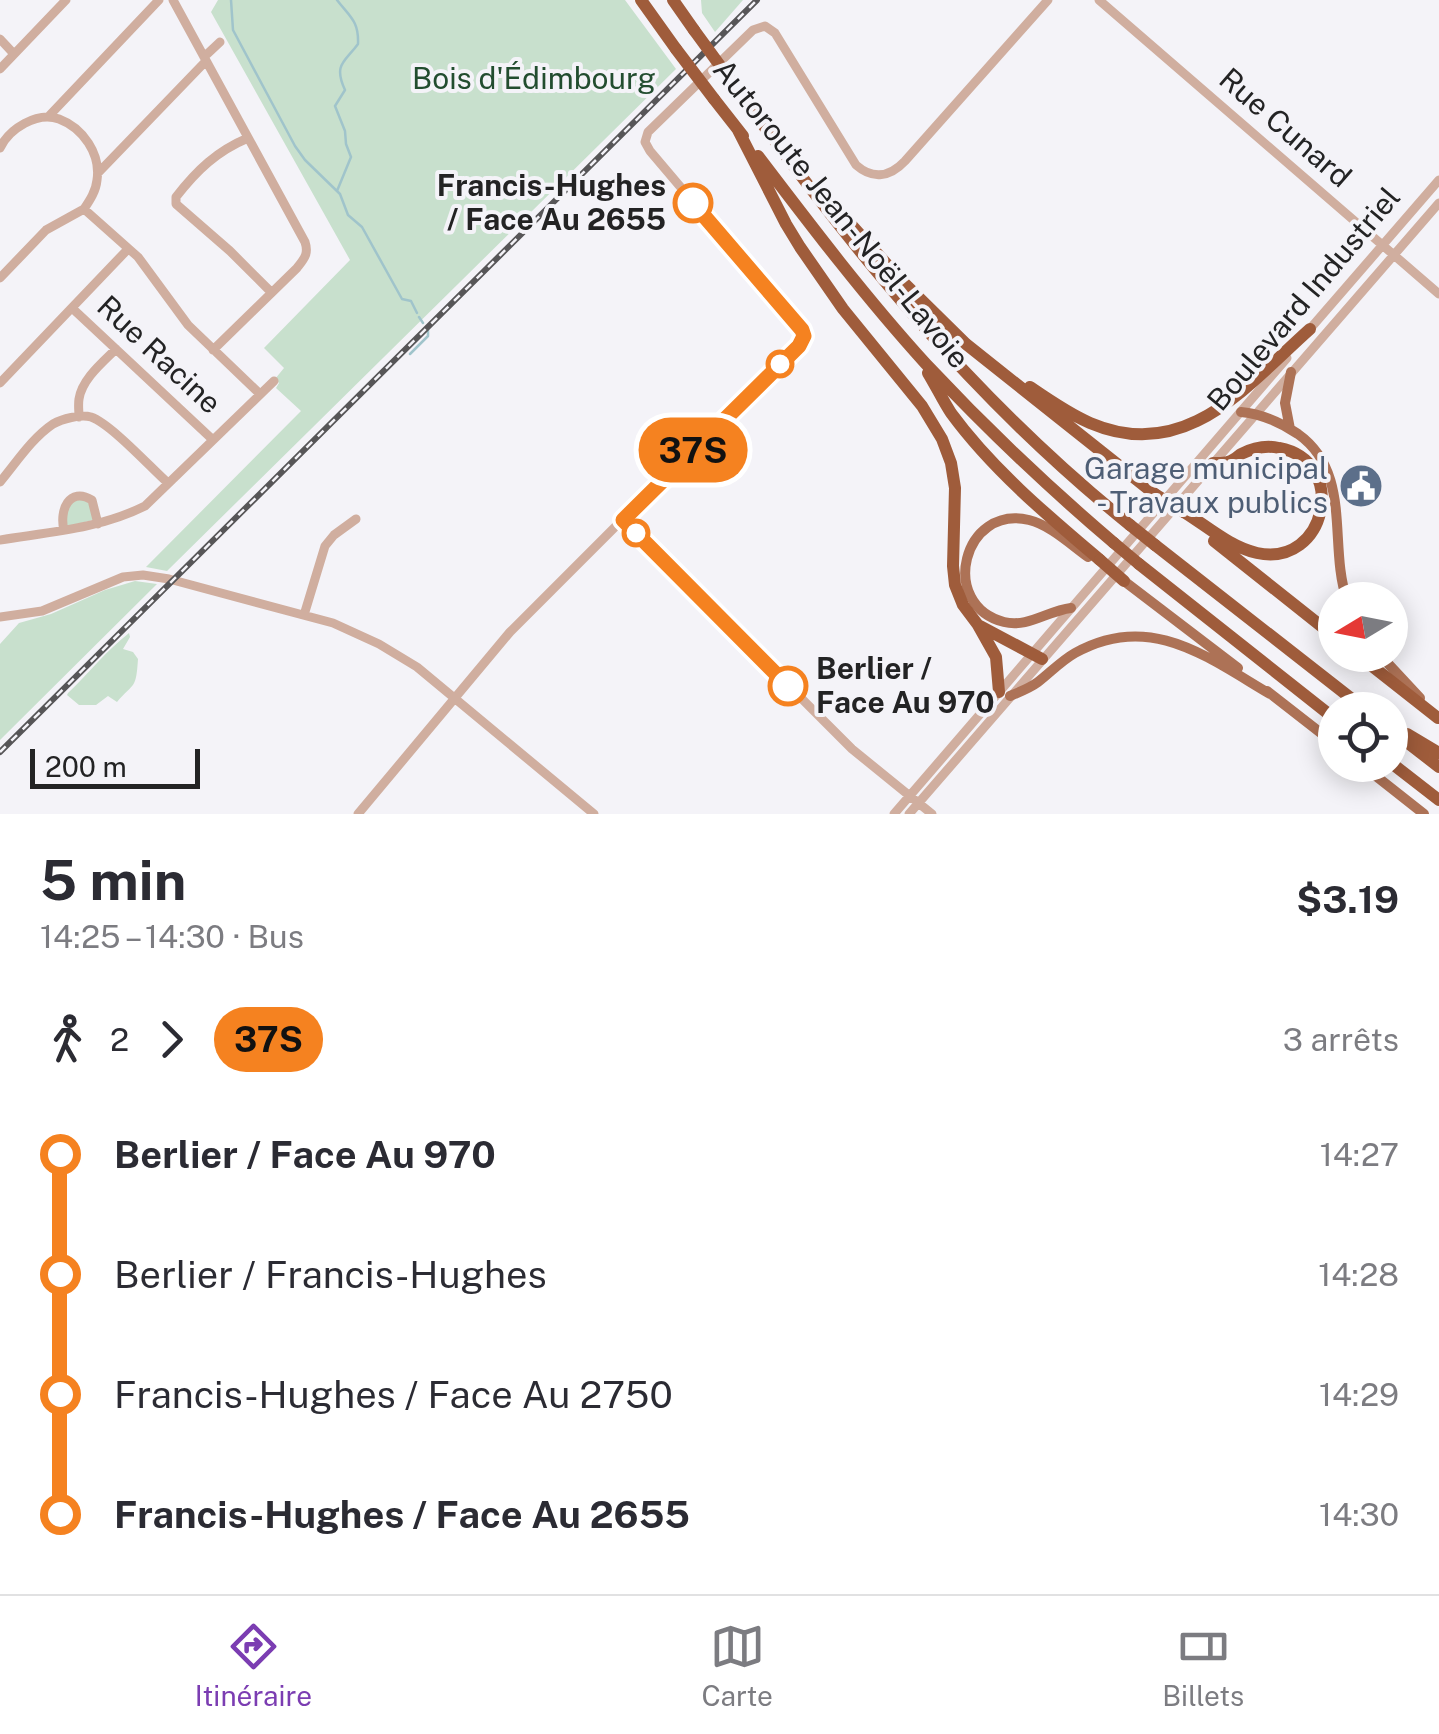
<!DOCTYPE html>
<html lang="fr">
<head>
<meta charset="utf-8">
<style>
  body { margin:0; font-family:"Public Sans",sans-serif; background:#f7f7f7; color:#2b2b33; height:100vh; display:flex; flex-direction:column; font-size:38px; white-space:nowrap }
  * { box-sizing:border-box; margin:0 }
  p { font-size:32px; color:#7c7c81 }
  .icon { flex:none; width:55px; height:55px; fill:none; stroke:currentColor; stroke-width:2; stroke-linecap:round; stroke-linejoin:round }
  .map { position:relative; height:814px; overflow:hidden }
  .side { display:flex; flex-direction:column; background:#fff; flex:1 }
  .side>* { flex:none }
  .badge { padding:0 20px; border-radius:32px; font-size:35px; line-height:65px }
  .needle { width:65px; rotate:260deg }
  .controls { position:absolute; left:1318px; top:582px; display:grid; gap:20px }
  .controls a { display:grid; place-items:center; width:90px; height:90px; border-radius:50%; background:#fff; box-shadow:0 5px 25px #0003; font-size:50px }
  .scale { position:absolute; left:30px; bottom:25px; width:170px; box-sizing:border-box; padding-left:10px; border:5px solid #232324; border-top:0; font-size:28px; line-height:35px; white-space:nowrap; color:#232324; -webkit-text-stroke:8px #f4f3f8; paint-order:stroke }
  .map>.badge { position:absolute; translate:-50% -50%; box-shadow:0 0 0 5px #fff }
  .legs { display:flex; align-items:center; gap:15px; height:110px; padding:0 40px; font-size:32px }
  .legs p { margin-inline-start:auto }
  .summary { display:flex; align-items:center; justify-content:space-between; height:170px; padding:0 40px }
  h1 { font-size:55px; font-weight:700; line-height:75px }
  ul { padding:0 40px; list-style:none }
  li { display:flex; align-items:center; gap:35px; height:120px; font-size:38px }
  li i { display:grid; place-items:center; width:15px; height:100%; margin:0 12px; background:currentColor }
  li i::after { content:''; width:25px; height:25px; margin:-12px; border:8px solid; border-radius:50%; background:#fff }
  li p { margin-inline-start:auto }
  li:first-child i { background:linear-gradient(#0000 50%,currentColor 0) }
  li:last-child i { background:linear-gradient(currentColor 50%,#0000 0) }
  .tabs { display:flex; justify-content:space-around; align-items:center; height:140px; border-top:2px solid #e1e1e2; background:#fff; font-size:28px; color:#7c7c81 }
  .tabs a { display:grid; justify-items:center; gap:5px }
  .tabs .active { color:#7b3db2 }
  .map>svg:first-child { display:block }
  .green { fill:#c8e0cd }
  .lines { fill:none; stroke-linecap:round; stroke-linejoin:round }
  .stream { stroke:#a0c4cb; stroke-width:2.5 }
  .minor { stroke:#d0ae9f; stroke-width:9 }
  .major { stroke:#ad7256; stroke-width:10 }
  .highway { stroke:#9f5c3b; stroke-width:12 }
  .rail-casing { stroke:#575658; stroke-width:6 }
  .rail { stroke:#f4f3f8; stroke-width:2.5; stroke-dasharray:8; stroke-linecap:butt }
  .highway-bridge { stroke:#9f5c3b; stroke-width:12 }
  .line-1-casing { stroke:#fff; stroke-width:22 }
  .line-1 { stroke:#f58220; stroke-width:15 }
  .stop-1-dot { fill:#fff; stroke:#f58220; stroke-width:5 }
  .labels { text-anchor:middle; stroke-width:8; stroke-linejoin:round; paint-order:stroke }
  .park-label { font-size:30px; fill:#224d2f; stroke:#f4f3f8 }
  .street-label { font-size:30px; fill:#232324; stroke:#f4f3f8 }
  .stop-label { font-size:30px; font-weight:bold; fill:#232324; stroke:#f4f3f8; text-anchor:end }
  .service-label { font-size:30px; fill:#4e5e75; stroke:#f4f3f8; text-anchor:end }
</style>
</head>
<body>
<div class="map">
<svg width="1439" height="814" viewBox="0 0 1439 814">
  <rect width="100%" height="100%" fill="#f4f3f8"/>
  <path class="green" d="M 218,0 L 625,0 L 676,69 L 167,571 L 146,567 L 301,411 L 276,388 L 279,383 L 275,379 L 284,368 L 264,348 L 350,260 L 211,12 Z
    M 701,0 L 743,0 L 715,32 L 702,13 Z
    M 82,498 L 90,504 L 93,520 L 69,526 L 65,524 C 66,512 68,501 82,498 Z
    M 135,581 L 157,584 L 0,740 L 0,644 L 19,623 L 51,614 L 105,590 Z
    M 129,633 L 130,637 L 123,649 L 133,652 L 138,659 C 136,690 134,682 117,702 L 108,696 L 96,705 L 79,705 L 67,695 L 68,693 C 89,673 106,651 129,633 Z"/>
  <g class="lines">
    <path class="stream" d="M 231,0 L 233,30 L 295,146 L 305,160 L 340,194 L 348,215 L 362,227 L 402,299 L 411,301 L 417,313
      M 337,191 L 351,157 L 346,144 L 345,131 L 335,106 L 345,90 C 333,64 345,62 358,44 C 359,21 350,17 337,0
      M 419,317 L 423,323
      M 410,354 L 428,336 L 428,329"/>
    <path class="minor" d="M 173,0 L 305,242 C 309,254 304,259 297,268 L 213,350
      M 1099,0 L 1439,294
      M 0,39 L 14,54
      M 204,57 L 220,42
      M 0,69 L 66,0
      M 48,117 L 159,0
      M 248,138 C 217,151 197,170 176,197 L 176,204 L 230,251 L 271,292
      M 0,148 C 9,129 37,111 59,119 C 83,128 101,154 97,180 C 96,191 90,200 84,209
      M 98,173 L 206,61
      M 84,209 L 138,257 L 188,325 L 260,394
      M 0,278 L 46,230 L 84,209
      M 72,308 L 212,439
      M 1309,330 L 1439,180
      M 0,383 L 128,249
      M 79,417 C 79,411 78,405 79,399 C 82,379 103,362 116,349
      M 0,482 C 16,463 32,438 53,424 C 62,419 80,414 91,417 C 111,424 150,467 168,483
      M 623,520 L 852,749 L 932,814
      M 64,530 C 59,511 69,486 92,500 L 98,524
      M 0,540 C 50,532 99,529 145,506 L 274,381
      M 304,615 L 325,546 L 334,535 L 356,519
      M 0,617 L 42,611 L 123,577 L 143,575 L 169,579 L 333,623 L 379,644 L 417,667 L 594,814
      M 358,814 L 510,632 L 803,339 L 803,332 L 800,328 L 650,151 L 645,142 L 648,132 L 753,30 L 765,26 L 775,33 L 856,165 C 873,180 890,177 905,161 L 1048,0
      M 894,814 L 1287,358
      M 909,814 L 1439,203"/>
    <path class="major" d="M 1241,412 C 1262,414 1280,422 1298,434 C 1353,473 1328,545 1347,600
      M 1290,429 L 1285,403 L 1291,372
      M 1124,581 L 1238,668
      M 1071,608 C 1047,611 1028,628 1004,622 C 938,605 963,504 1029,520 C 1050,525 1070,544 1088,557
      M 1380,655 L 1420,698
      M 1267,691 L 1335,744
      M 1010,696 C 1020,692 1030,688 1038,682 C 1051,672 1061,661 1075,653 C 1150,611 1207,657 1270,694
      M 1362,765 L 1424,814"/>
    <path class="highway" d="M 641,0 L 676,49
      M 673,0 L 694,30
      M 732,82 C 850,247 971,397 1130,525
      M 714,99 L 743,136
      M 738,130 L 786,224 L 800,247 L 843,309 L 922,406 L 942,439 L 951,463 L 955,488 L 953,566 L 955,585 L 963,605 L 978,625 L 996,657 L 999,692
      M 758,156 C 812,227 866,298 926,364 C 985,427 1048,487 1114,543
      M 819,189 L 901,280 L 966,344 L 1156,495
      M 928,373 C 936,386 943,401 951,413 C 992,469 1048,516 1100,560
      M 1030,387 C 1049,400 1069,414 1090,423 C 1186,464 1246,386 1310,329
      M 1184,512 C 1207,526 1230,547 1257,553 C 1327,568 1349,461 1279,448 C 1266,445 1253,448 1241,454 C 1237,457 1233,461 1228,462 C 1227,463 1214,463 1213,463
      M 1214,541 L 1335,637
      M 1155,545 L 1366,710
      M 1139,564 L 1335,719
      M 980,626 L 1042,659
      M 1358,655 L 1438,718
      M 1390,729 L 1439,767
      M 1407,734 L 1439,753
      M 1390,762 L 1439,800"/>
    <defs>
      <path id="rail" d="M 0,752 L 757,0"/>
    </defs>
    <use href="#rail" class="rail-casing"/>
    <use href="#rail" class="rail"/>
    <path class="highway-bridge" d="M 694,30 L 732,82
      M 676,49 L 714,99
      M 1156,495 L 1184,512
      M 1130,525 L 1155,545
      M 1114,543 L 1139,564
      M 1100,560 L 1124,581"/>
  </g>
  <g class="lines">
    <defs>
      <path id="line-1" d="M 693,203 L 802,330 L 804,336 L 799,346 L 623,520 L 788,686"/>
    </defs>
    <use href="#line-1" class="line-1-casing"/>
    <use href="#line-1" class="line-1"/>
  </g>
  <defs>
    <symbol id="civic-disc" viewBox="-11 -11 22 22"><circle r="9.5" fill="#5c6f8a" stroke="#f4f3f8"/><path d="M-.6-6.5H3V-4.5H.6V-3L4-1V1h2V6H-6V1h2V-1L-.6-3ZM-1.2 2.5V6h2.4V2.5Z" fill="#fff"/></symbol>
  </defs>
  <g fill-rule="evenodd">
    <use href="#civic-disc" x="1336" y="461" width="50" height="50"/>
  </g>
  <g class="stop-1-dot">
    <circle cx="693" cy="203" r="18"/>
    <circle cx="780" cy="364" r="12"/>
    <circle cx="636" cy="533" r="12"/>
    <circle cx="788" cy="686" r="18"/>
  </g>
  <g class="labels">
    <g class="park-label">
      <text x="534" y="89">Bois d'Édimbourg</text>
    </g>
    <g class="street-label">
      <text transform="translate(1285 128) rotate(41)" y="10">Rue Cunard</text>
      <text transform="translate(841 214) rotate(51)" y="10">Autoroute Jean-Noël-Lavoie</text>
      <text transform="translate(1304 299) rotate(-50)" y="10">Boulevard Industriel</text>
      <text transform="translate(159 355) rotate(43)" y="10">Rue Racine</text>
    </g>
    <g class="stop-label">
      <text x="666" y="196">Francis-Hughes<tspan x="666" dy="34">/ Face Au 2655</tspan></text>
      <text x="816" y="679" text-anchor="start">Berlier /<tspan x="816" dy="34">Face Au 970</tspan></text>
    </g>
    <g class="service-label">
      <text x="1328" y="479">Garage municipal<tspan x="1328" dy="34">- Travaux publics</tspan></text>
    </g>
  </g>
</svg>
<div class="controls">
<a><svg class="needle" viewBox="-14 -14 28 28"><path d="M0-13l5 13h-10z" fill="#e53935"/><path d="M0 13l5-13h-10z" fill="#7c7c81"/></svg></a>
<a><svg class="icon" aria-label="locate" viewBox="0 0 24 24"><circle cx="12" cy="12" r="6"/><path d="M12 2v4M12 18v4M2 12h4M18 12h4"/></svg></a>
</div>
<div class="scale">200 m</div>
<b class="badge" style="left:693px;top:450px;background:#f58220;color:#111">37S</b>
</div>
<section class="side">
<div class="summary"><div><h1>5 min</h1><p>14:25 – 14:30 · Bus</p></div><b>$3.19</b></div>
<div class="legs"><svg class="icon" aria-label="walk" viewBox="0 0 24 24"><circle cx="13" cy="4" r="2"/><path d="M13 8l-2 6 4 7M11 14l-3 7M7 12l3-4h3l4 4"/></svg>2<svg class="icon" aria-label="forward" viewBox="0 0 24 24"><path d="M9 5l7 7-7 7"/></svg><b class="badge" style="background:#f58220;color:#111">37S</b><p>3 arrêts</p></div>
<ul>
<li><i style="color:#f58220"></i><b>Berlier / Face Au 970</b><p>14:27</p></li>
<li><i style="color:#f58220"></i><span>Berlier / Francis-Hughes</span><p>14:28</p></li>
<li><i style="color:#f58220"></i><span>Francis-Hughes / Face Au 2750</span><p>14:29</p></li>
<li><i style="color:#f58220"></i><b>Francis-Hughes / Face Au 2655</b><p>14:30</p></li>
</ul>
</section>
<nav class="tabs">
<a class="active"><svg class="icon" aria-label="directions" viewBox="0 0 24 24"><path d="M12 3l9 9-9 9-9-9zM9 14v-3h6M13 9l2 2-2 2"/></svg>Itinéraire</a>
<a><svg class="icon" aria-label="map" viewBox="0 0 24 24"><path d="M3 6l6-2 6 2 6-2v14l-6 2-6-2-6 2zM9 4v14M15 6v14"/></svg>Carte</a>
<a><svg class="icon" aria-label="tickets" viewBox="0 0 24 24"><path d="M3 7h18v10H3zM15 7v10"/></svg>Billets</a>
</nav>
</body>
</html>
